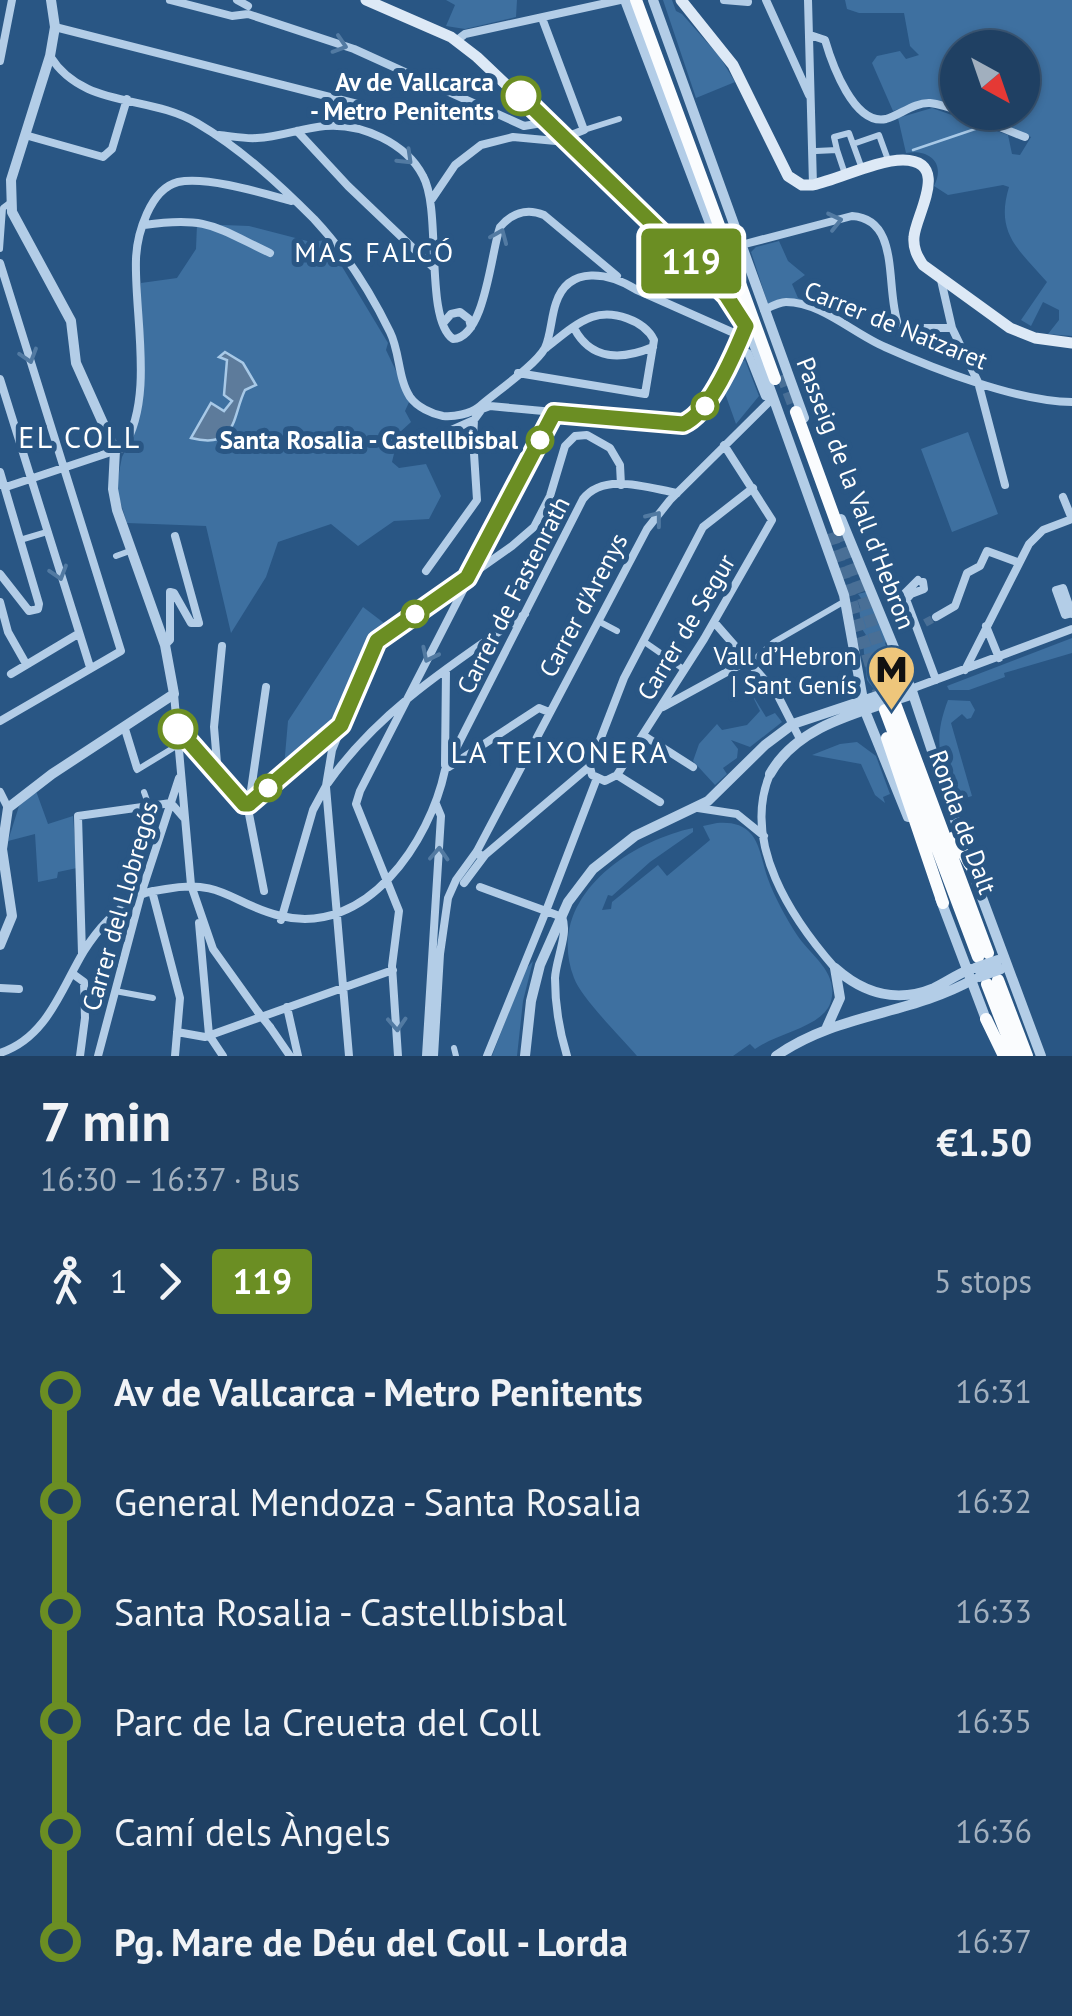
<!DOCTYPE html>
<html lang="en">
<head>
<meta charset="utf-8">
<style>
  body { margin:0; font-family:"PT Sans",sans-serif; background:#274769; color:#f1f3f6; height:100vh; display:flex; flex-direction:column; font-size:38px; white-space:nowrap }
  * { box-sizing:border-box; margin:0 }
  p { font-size:32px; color:#a1afbe }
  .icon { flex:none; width:55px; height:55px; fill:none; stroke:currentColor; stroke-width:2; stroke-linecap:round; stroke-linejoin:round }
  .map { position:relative; height:1056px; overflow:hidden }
  .side { display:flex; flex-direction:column; background:#1f4063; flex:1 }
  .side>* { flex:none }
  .badge { padding:0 20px; border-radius:8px; font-size:35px; line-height:65px }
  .needle { width:65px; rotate:140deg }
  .fabs { position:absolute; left:940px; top:30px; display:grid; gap:20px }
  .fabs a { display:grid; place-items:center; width:100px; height:100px; border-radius:50%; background:#1f4063; box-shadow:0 2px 8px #0004,0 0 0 2px #3c5978; font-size:50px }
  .map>.badge { position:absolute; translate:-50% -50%; box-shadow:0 0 0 5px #fff }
  .legs { display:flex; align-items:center; gap:15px; height:110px; padding:0 40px; font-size:32px }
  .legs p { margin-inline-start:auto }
  .headline { display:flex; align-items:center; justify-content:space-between; height:170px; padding:0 40px }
  h1 { font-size:55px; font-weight:800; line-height:75px }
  ul { padding:0 40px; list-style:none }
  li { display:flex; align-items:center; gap:35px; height:110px; font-size:38px }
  li i { display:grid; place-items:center; width:15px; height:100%; margin:0 12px; background:currentColor }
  li i::after { content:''; width:25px; height:25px; margin:-12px; border:8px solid; border-radius:50%; background:#1f4063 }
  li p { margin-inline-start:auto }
  li:first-child i { background:linear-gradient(#0000 50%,currentColor 0) }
  li:last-child i { background:linear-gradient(currentColor 50%,#0000 0) }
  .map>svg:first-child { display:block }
  .green { fill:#3e70a0 }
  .water { fill:#5d7b9b; stroke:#a8c9e7; stroke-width:2.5 }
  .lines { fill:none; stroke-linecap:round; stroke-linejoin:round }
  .stream { stroke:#a8c9e7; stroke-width:2.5 }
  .minor-tunnel { stroke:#496f96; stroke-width:8; stroke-dasharray:8 4; stroke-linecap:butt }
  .trunk-tunnel { stroke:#496f96; stroke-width:12; stroke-dasharray:12 6; stroke-linecap:butt }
  .pedestrian { stroke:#b3cde7; stroke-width:6 }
  .minor { stroke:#b3cde7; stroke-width:8 }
  .tertiary { stroke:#b3cde7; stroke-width:10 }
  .secondary { stroke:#dde9f6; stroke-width:11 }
  .trunk { stroke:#fafcfe; stroke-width:12 }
  .minor-bridge { stroke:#b3cde7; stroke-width:8 }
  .tertiary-bridge { stroke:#b3cde7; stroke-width:10 }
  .oneway { stroke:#527aa2 }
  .line-1-casing { stroke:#fff; stroke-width:22 }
  .line-1 { stroke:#6b8e23; stroke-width:15 }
  .stop-1-dot { fill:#fff; stroke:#6b8e23; stroke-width:5 }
  .labels { text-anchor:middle; stroke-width:10; stroke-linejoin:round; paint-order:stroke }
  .stop-label { font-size:25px; font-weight:bold; fill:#fff; stroke:#295684; text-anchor:end }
  .street-label { font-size:25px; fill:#fff; stroke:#295684 }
  .poi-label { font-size:25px; fill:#fff; stroke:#295684; text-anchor:end }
  .neighbourhood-label { font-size:28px; letter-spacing:2.5px; fill:#fff; stroke:#295684 }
  .quarter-label { font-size:30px; letter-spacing:2.5px; fill:#fff; stroke:#295684 }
</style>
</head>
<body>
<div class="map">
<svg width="1072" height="1056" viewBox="0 0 1072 1056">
  <rect width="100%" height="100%" fill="#295684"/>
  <path class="green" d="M 446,0 L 517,0 L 516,17 L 465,29 L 446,26 L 455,5 Z
    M 663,0 L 672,0 L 676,11 L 682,14 L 720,57 L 735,82 L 696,98 Z
    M 845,0 L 1072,0 L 1072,336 L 1048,334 L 1059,320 L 1059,310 L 1043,302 L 1031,326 L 1021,320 L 1047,282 C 1018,249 995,233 1009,187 L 1003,185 L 948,195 L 934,186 C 946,163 929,149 906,153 L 898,118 L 932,108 L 1008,135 L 1012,154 L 1020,155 L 1031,137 L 971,113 L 1022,112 L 1022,48 L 958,48 L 957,108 L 928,99 L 893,111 L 872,63 L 877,56 L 900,51 L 906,59 L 919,55 L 910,46 L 904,13 L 859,13 L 847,9 Z
    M 197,224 L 249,226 L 311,242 L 326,240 L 388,343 L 386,350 L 410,400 L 405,411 L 411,422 L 399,433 L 392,462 L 399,468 L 426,464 L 441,496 L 429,519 L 394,521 L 358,546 L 331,524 L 278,542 L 266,577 L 231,633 L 206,526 L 127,523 L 116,488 L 122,457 L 135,432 L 140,395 L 141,283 L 177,278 L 196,249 Z
    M 779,241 L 788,261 L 805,275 L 792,284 L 798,298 L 806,301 L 808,295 L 815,306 L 768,304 L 751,252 L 756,247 Z
    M 745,360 L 759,396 L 736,424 L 722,385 L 738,364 Z
    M 968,432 L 998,514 L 952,532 L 921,449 Z
    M 866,592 L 887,641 L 885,643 L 894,667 L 888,670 L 896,681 L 891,686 L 874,689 L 867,680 L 865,663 L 869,660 L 864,654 L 863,637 L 866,635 L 862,629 L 859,609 L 866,605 L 858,594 Z
    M 363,607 L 384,623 C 365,651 358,682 342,711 C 331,733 302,751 284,767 L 288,721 Z
    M 1072,638 L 1072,653 L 1004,673 L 1005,677 L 969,690 L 949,690 L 947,686 Z
    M 750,691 L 766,717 L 775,713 L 782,722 L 750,747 L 731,740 L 738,749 L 737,758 L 723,768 L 727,774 L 715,785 L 693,761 L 699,744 L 717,724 L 722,730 L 747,725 L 760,711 Z
    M 948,700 L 970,701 L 975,710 L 971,718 L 967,719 L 962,714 L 951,723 L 972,796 L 956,801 C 940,761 932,742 948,700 Z
    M 857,742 L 876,756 L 890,794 L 883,797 L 885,803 L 875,795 L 861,764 L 812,755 L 840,744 Z
    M 36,791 L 48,824 L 73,816 L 77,868 L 58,872 L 57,878 L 38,882 L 35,834 L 8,841 L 19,806 Z
    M 717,823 C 731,822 743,824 752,835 C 761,847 763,866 768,879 C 775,898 786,918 797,935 C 810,955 839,972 831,1001 C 824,1027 777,1033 755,1049 L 750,1044 L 733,1056 L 637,1056 C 621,1037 582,999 574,978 C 544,899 628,842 693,828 L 693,832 L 650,862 L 612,896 L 608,895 L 602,910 L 611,909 L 612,902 L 658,865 L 667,876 L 710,840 L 703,826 Z
    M 533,961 L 523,1001 L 517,1056 L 492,1056 L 525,970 Z"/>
  <path class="water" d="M 225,352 L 243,363 L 256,385 L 245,390 C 232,416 238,450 191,438 L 211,403 L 224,411 L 232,401 L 224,395 L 227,360 L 219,357 Z"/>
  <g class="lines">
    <path class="stream" d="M 913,150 L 981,127"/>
    <path class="minor-tunnel" d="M 925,623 L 936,617"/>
    <path class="trunk-tunnel" d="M 720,228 L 733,264
      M 782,375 L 796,412
      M 839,530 L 867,609 L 894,699
      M 831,533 L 882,703"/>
    <path class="pedestrian" d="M 584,130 L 619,119
      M 853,144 L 879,135 L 887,157
      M 837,150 L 834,137 L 849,133 L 861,166
      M 816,151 L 837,150 L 844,171
      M 0,249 L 3,208 L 11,202
      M 20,540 L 47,532
      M 116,556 L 127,552
      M 600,622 L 617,631
      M 646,643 L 682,668
      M 756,658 L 774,642 L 845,601
      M 137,770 L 178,745
      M 144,792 L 149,806
      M 115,991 L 153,998
      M 454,1048 L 456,1056"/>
    <path class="minor" d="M 170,0 L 232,16 L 248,14 L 354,49 L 524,126 L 548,122
      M 237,0 L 248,6
      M 724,0 L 748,2
      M 766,0 L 809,95
      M 808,0 L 813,185
      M 55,27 L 377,109
      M 810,35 L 825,40 C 832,64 854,126 886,119 C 900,115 915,102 930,103 C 955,106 1000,128 1025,137
      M 456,41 L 465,34 L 620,0
      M 50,56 C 83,109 148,94 197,123 C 240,148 279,184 314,219 C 344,251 371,293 390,332 C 400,352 398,379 410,397 C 417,407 432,414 443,416 C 454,417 470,414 479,407 C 493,394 535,366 545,348 C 551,335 551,317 556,303 C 569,264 610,273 637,290 L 752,341
      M 0,61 L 12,0
      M 297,131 L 348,186 L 433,267
      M 25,135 L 103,157 L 112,149 L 127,99
      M 219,135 C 231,136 245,139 257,138 C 280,137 302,128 325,126 C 362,123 406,143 423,176 C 442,210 424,319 453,339 C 485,338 491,252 500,227 C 512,213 527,208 544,215 L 617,276
      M 432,199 L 455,165 L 481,145 L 513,137 L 556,141 L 584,130 L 542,18
      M 144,225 C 208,216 215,227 270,253
      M 741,245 L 852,216 C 901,219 885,287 898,324 L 906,328 L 952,328
      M 0,263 L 121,651 L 0,721
      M 941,280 L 952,328 L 978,382 L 1005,485
      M 764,310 C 770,307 779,302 786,302 C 821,302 854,334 885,347 C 934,369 1019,402 1072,402
      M 444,322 L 451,314 L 460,312 L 469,319 L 471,327
      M 574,328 C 591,361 622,360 653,347
      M 737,349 L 748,353 L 765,396 L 772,394
      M 518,373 L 645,394 L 654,340 C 644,320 613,310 592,317 C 575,323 559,338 546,348
      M 0,379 L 90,667
      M 482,409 L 490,406 L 683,424 L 702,410 L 743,335
      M 417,442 L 429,440 L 474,420
      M 0,472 L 39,604 L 38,609 L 29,611 L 0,574
      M 0,485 L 9,486 L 123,448 C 155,398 134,315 136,259 C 137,234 150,189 178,182 C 207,176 262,193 291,201
      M 1063,497 L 1072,519
      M 175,536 L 199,623
      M 426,571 L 477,500 L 473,438 L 474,420 L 482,409
      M 918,580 L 904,594 L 936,680
      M 906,600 L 911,594 L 924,589 L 923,582
      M 0,602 L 8,632 L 25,662
      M 1072,613 L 1065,615 L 1056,590 L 1063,588 L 1072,614
      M 936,617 L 955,606 L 967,573 L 980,566 L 987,551 L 1017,562
      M 714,622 L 777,694 L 800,739
      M 986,626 L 999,658
      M 165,645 L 170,640 L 170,592 L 174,593 L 191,623 L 199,623
      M 965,670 L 1029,544 L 1043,530 L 1072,519
      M 11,674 L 78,634
      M 911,689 L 1072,629
      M 174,694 L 191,885 L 213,949 L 258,1012
      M 663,707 L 747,661
      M 125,729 L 137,768
      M 178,729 L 248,809 L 264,891
      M 643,735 L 693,767
      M 445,765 L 446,670
      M 449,767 L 539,708 L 549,712
      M 590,767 L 592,775 L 605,781 L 617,775 L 704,639 L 772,520 L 724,445
      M 770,774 C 741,843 792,919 835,968
      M 218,775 L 214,727 L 222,646
      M 617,775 L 660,802
      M 328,783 C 378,711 454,663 525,614
      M 326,787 L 349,1056
      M 0,792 L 8,808
      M 245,804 L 341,725
      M 249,804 L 266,687
      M 698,808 L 737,814 L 764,836
      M 477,851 L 480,856 L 485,855 L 590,766 L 624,678 L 703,527 L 753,488
      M 464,883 L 485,855
      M 480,887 L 546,911 L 487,1056
      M 152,891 L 180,998 L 175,1056
      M 281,920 L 313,810 L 326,786 L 332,750 L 377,641 L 512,546 L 534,527 L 550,496 L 565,446 L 575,436 L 587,435 L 610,448 L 620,465 L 621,485
      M 199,923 L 209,1035 L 223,1056
      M 82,954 L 78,816 L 171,803 L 184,818
      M 73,974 L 84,982 L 85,1018 L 80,1056
      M 0,988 L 19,989
      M 287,1007 L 298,1056
      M 270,1027 L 290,1056
      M 177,1032 L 205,1037 L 393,970
      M 0,1053 C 47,1038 61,989 84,951 C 97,930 116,910 137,897 C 145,891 156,891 166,889 C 223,878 233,905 281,916 C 367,937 430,841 445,770 L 583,499 C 604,472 648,488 677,493
      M 98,1056 L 141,894 L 179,778
      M 398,1056 L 392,966 L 399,911 L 356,804 L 360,791 L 554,413
      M 426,1056 L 441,816 L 436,804
      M 434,1056 L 440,954 L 448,898 L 456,880 L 477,851 L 647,529 L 670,500 L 773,398
      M 567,1056 C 559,1030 555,1005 555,978 C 556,959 569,933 562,917 L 546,911 L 597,778"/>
    <path class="tertiary" d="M 625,0 L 722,255 L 844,595 L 865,711 L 908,817
      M 653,0 L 804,418
      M 841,519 L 913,694 L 963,844
      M 770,774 C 798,724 862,712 913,694
      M 968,860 L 1041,1056
      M 940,898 L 987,1022
      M 0,945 L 12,916 L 2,849 L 8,808 L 52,774 L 174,694 L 165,645 L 117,510 L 113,489 L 115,450 L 76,363 L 71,321 L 12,212 L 11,180 L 50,56 L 55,27 L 51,0
      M 835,968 C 864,994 898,1003 934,988 C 947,982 957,974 971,969
      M 827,1027 L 840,998 L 835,968
      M 525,1056 L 531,1001 L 540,965 L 568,902 L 593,869 L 635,836 L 708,801 L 765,745 L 793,724 L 901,688 L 911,689
      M 776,1056 C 840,1012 908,1016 974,979"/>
    <path class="secondary" d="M 366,0 L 451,37 L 477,57 L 719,287 L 747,326
      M 681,0 L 733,65 L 788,176 L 802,185 L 813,185 C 839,179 877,160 903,160 C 952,161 915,216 914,237 C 913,248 917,256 923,265 L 1010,328 L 1035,338 L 1072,343
      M 674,236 L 703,257 L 712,256 L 719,248"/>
    <path class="trunk" d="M 636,0 L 720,228
      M 733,264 L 775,379
      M 796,412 L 839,530
      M 896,706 L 988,953
      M 885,710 L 978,957
      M 887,738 L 943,903
      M 954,837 L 970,865
      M 998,980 L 1027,1056
      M 987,984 L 1015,1056
      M 986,1019 L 1004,1056"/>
    <path class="minor-bridge" d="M 258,1012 L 270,1027"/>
    <path class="tertiary-bridge" d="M 975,968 L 998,960
      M 979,977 L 1001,969"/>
  </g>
  <defs><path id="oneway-chevron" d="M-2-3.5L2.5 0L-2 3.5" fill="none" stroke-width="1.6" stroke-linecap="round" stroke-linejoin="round" transform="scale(2.5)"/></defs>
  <g class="oneway">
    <use href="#oneway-chevron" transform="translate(340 45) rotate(18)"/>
    <use href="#oneway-chevron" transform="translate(406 158) rotate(44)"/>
    <use href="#oneway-chevron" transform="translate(835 221) rotate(-13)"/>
    <use href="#oneway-chevron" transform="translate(500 236) rotate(-67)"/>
    <use href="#oneway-chevron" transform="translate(29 356) rotate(73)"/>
    <use href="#oneway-chevron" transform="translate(655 518) rotate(-52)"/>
    <use href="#oneway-chevron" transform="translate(59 573) rotate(73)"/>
    <use href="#oneway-chevron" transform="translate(429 655) rotate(116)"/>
    <use href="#oneway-chevron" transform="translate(439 854) rotate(-87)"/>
    <use href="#oneway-chevron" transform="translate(397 1024) rotate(87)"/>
  </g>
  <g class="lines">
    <defs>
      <path id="line-1" d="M 178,729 L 244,804 L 249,804 L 341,725 L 377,641 L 467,578 L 554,413 L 683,424 C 710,413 735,353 746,326 L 726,295 L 521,96"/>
    </defs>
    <use href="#line-1" class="line-1-casing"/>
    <use href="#line-1" class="line-1"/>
  </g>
  <defs>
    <symbol id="metro-pin" viewBox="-11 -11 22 30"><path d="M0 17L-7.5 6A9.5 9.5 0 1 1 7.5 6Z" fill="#eec67b" stroke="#295684"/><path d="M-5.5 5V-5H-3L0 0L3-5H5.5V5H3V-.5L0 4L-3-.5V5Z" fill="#111"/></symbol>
  </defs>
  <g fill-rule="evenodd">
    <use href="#metro-pin" x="864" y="642" width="55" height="75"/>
  </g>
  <g class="stop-1-dot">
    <circle cx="521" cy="96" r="18"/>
    <circle cx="705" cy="406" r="12"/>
    <circle cx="540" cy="440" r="12"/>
    <circle cx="415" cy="614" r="12"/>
    <circle cx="178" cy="729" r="18"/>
    <circle cx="268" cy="788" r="12"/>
  </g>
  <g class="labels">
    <g class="stop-label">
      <text x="494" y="91">Av de Vallcarca<tspan x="494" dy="29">- Metro Penitents</tspan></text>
      <text x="518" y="449">Santa Rosalia - Castellbisbal</text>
    </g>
    <g class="street-label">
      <text transform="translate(896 325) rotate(22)" y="9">Carrer de Natzaret</text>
      <text transform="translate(856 493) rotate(69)" y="9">Passeig de la Vall d'Hebron</text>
      <text transform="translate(513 595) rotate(-63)" y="9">Carrer de Fastenrath</text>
      <text transform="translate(583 605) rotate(-62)" y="9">Carrer d'Arenys</text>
      <text transform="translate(686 627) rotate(-59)" y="9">Carrer de Segur</text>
      <text transform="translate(963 822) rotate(70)" y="9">Ronda de Dalt</text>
      <text transform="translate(120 906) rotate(-74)" y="9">Carrer del Llobregós</text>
    </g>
    <g class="poi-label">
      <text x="857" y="665">Vall d’Hebron<tspan x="857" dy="29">| Sant Genís</tspan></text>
    </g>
    <g class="neighbourhood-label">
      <text x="375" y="262">MAS FALCÓ</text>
    </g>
    <g class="quarter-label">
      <text x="80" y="448">EL COLL</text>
      <text x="560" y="763">LA TEIXONERA</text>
    </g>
  </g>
</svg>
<div class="fabs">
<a><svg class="needle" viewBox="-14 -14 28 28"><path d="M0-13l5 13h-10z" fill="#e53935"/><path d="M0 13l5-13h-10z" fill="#a1afbe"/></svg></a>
</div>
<b class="badge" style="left:691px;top:261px;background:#6b8e23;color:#fff">119</b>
</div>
<section class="side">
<div class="headline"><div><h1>7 min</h1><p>16:30 – 16:37 · Bus</p></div><b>€1.50</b></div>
<div class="legs"><svg class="icon" aria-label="walk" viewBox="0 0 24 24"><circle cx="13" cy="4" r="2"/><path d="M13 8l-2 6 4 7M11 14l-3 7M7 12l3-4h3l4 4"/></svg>1<svg class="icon" aria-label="forward" viewBox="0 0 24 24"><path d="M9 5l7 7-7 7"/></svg><b class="badge" style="background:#6b8e23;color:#fff">119</b><p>5 stops</p></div>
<ul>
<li><i style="color:#6b8e23"></i><b>Av de Vallcarca - Metro Penitents</b><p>16:31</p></li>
<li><i style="color:#6b8e23"></i><span>General Mendoza - Santa Rosalia</span><p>16:32</p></li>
<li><i style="color:#6b8e23"></i><span>Santa Rosalia - Castellbisbal</span><p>16:33</p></li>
<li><i style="color:#6b8e23"></i><span>Parc de la Creueta del Coll</span><p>16:35</p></li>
<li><i style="color:#6b8e23"></i><span>Camí dels Àngels</span><p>16:36</p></li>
<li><i style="color:#6b8e23"></i><b>Pg. Mare de Déu del Coll - Lorda</b><p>16:37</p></li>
</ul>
</section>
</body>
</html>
